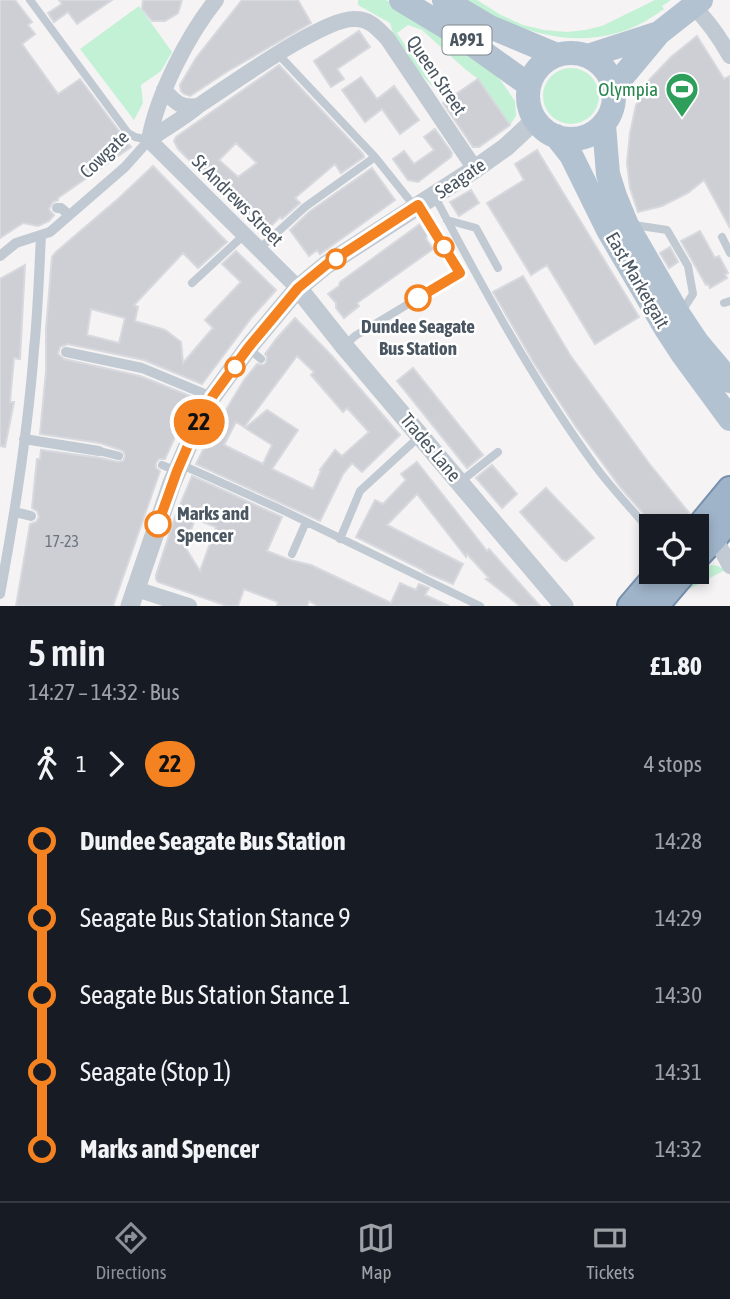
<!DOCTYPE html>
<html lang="en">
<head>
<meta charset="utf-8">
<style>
  body { margin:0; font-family:"Asap Condensed",sans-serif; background:#242831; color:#f1f3f6; height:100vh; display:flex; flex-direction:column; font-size:26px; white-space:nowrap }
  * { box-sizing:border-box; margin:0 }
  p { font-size:23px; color:#9ea1a6 }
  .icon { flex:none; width:38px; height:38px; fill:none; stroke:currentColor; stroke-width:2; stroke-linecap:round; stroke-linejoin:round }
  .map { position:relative; height:606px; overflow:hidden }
  .panel { display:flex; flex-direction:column; background:#171b24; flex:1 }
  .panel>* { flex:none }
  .badge { padding:0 14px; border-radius:23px; font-size:24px; line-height:46px }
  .controls { position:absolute; left:639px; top:514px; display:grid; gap:14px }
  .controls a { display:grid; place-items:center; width:70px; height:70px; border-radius:0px; background:#171b24; box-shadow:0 4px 10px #0003; font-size:35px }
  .map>.badge { position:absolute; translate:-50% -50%; box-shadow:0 0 0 4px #fff }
  .legs { display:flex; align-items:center; gap:10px; height:77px; padding:0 28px; font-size:23px }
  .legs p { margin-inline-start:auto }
  .overview { display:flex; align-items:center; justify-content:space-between; height:119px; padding:0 28px }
  h1 { font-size:38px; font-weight:600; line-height:52px }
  ul { padding:0 28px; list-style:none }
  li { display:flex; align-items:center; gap:24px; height:77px; font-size:26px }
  li i { display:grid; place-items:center; width:10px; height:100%; margin:0 9px; background:currentColor }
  li i::after { content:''; width:18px; height:18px; margin:-9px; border:5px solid; border-radius:50%; background:#171b24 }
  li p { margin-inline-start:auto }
  li:first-child i { background:linear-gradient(#0000 50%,currentColor 0) }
  li:last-child i { background:linear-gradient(currentColor 50%,#0000 0) }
  .tab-bar { display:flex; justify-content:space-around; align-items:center; height:98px; border-top:2px solid #363941; background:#171b24; font-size:19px; color:#9ea1a6 }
  .tab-bar a { display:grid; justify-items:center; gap:4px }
  .tab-bar .selected { color:#8c9099 }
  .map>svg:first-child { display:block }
  .green { fill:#c3f1d5 }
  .building { fill:#cdcfd5; stroke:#d7d9de; stroke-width:2; fill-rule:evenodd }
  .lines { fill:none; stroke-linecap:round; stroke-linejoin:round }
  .trunk-casing { stroke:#7690ad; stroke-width:28 }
  .service { stroke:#c1cad2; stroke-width:8 }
  .pedestrian { stroke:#c1cad2; stroke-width:10 }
  .minor { stroke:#c1cad2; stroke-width:16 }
  .tertiary { stroke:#c1cad2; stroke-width:19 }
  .primary { stroke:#b3c2d1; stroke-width:24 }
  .trunk { stroke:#9fb4c9; stroke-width:24 }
  .line-1-casing { stroke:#fff; stroke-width:16 }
  .line-1 { stroke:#f58220; stroke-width:10 }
  .stop-1-dot { fill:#fff; stroke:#f58220; stroke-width:3.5 }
  .labels { text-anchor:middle; stroke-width:5; stroke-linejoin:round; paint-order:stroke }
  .number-label { font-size:16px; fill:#6b747e }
  .shield { fill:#fff; stroke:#808990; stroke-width:2 }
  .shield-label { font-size:18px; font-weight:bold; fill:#4a5661 }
  .street-label { font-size:19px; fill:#4a5661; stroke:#fff }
  .leisure-label { font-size:19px; fill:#27864d; stroke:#fff; text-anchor:end }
  .stop-label { font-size:19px; font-weight:bold; fill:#4a5661; stroke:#fff }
</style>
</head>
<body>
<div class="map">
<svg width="730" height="606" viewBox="0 0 730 606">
  <rect width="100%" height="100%" fill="#f5f3f3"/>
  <path class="green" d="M 358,0 L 386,0 L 414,16 L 479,57 L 501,81 L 515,101 L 516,116 L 510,125 L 478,79 L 465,69 L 422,30 L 408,25 L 397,33 L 434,88 C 417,70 396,49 390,23 L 358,5 Z
    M 464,0 L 477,0 L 501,15 L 523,25 L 544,30 L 567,32 L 585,30 L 602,26 L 655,0 L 671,0 L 662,6 L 664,9 C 655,15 645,22 636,26 C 577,53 516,31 464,0 Z
    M 139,6 L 172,52 L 161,71 L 141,85 L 143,103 L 134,120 L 80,49 Z
    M543 96a28 28 0 1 1 56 0a28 28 0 1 1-56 0Z
    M 712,565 L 718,566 L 725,570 L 680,594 L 703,566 Z"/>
  <path class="building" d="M 0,0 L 15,0 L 32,22 L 28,25 L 35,34 L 22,44 L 58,94 L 80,79 L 131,147 L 58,198 L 58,200 L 53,202 L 49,209 L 51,212 L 54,215 L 49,221 L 38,226 L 23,223 L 0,238 Z
    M 59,0 L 112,0 L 77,24 L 68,12 L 54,22 L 48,13 L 62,4 Z
    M 143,0 L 182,0 L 178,13 L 165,21 L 152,21 L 142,9 Z
    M 242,0 L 298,0 L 311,23 L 228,71 L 190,96 L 184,94 L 181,91 L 180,85 L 196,58 Z
    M 359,31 L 370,47 L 337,69 L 344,79 L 331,87 L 314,61 Z
    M 697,36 L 724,79 L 730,76 L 730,228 L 704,180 L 688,193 L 662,206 L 638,212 L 630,188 L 627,163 L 630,133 L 636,105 L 650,79 L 671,57 Z
    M 279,65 L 363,154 L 364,157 L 341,173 L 335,164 L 295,198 L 300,203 L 282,219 L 280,217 L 269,228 L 261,232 L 178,149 L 174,141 L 176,137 ZM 236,143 L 257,163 L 238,177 L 219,160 Z
    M 361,77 L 377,99 L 394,86 L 419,120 L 400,134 L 382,109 L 365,122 L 342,90 Z
    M 478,79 L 510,125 L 479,147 L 473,147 L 443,103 Z
    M 435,129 L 452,153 L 451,157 L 418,182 L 408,180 L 393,159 L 404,151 L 414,164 L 434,150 L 424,137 Z
    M 537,150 L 639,317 L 595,344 L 547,265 L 531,275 L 487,203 L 524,180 L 515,164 Z
    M 153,166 L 227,242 L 198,268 L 183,253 L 134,305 L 138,307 L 135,321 L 165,330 L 181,342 L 183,363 L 213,328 L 205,320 L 241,282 L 222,264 L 236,251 L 276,290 L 252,317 L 202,384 L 144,360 L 68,344 L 60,347 L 58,354 L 64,359 L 140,376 L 193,397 L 165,459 L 159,459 L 156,463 L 156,468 L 160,471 L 113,606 L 16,606 L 30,524 L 36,522 L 39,517 L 37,511 L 32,508 L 37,459 L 40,459 L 41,450 L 101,458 L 118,462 L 123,461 L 125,457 L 124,452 L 121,450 L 100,443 L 40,434 L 46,371 L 46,329 L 52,257 L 56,252 L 119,198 ZM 91,309 L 125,318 L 119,343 L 87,335 Z
    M 372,168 L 395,200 L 320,254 L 317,250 L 309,256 L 290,230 L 309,212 Z
    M 471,190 L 479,203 L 459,216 L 450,202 Z
    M 420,224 L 427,234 L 426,239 L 433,249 L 357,303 L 359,306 L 344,318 L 336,308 L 336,303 L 328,294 L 339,286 L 340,282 Z
    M 700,231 L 715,258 L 719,256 L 728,273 L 725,274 L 727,278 L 710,288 L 708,284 L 706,285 L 681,241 Z
    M 670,247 L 678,262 L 669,268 L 660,253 Z
    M 25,265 L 20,359 L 14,358 L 10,402 L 14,402 L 5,447 L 0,446 L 0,279 Z
    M 523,276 L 570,355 L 651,466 L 690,514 L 677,527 L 655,527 L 621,488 L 576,427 L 534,363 L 493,292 Z
    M 295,318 L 332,356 L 400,435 L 362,472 L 352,463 L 343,474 L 320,521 L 196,464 L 209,438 L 244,380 L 257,364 L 263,365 L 266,363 L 267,357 L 265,354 L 277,338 ZM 297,356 L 314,372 L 311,375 L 343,412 L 347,408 L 369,432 L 342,456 L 335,450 L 320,470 L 321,471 L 313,489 L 272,469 L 298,430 L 267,410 L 245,428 L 272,445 L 263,464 L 224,445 L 236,422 L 244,427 Z
    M 413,368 L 483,455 L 467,468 L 397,381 Z
    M 417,462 L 487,551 L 489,549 L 540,606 L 520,606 L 486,579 L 489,578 L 467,554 L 466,557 L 417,494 L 387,525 L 463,564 L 453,584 L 424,572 L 425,571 L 356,537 L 375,500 L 383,504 L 406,480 L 401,474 Z
    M 492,465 L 517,494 L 502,508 L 476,478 Z
    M 192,476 L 282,517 L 267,551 L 290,560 L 311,565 L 391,603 L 400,583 L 416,590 L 419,584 L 429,588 L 425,595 L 449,606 L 318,606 L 309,601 L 307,606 L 277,606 L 278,602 L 244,589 L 238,606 L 227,606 L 158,582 L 156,579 L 156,575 L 175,517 ZM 195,519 L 216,527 L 200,571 L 185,547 Z
    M 546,488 L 594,538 L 566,561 L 562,559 L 520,512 Z"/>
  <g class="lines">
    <defs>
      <path id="trunk" d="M 696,530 L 730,489
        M 696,558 L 715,538 L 730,518
        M 630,606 L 659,572
        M 656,606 L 685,572"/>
    </defs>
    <use href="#trunk" class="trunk-casing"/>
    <path class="service" d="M 30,0 L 128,133 L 135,137 L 149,140
      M 278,54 L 375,157 L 415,207
      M 435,197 C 483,288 532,379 593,463 C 610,487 632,509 651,532
      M 447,220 L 476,228 L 498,268
      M 634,225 L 667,230 L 688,266 L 693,294 L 682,311
      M 722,237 L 730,253
      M 258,250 L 305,207 L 375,157
      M 192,283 L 244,235
      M 724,303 L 730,301
      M 344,346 L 355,336 L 460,273 L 418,205
      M 248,348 L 261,359
      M 99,451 L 119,456
      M 162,465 L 177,471
      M 182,465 L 280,509 L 480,606
      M 460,482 L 498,452
      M 340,539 L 360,491 L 420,436
      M 292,554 L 306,522"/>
    <path class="pedestrian" d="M 57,208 L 61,208 L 69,215
      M 0,256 L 16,243 L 50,232 L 125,167 L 149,140
      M 66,352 L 142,368 L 212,397
      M 24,439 L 99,451
      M 15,512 L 31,516
      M 0,594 C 15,513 28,431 34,349 C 38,311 39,273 41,236"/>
    <path class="minor" d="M 693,6 C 708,21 720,38 730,56
      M 164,90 C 176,103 180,108 198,106
      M 149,140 C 165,128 183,119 198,106 C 228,87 324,17 355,19 C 370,19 377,28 387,38 L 475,169
      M 149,140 L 298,288
      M 149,140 C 157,95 188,35 216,0
      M 715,538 L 730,566
      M 136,589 L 189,606"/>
    <path class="tertiary" d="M 298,288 L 344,346 L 564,606
      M 130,606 L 172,483 L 196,427 L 212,397 L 248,348 L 298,288 L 326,265 L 475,169 L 506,147 L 535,120"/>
    <path class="primary" d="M 401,0 L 459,35 L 529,85
      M 444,0 L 490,27 L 557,55
      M528 96a43 43 0 1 1 86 0a43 43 0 1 1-86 0Z
      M 588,56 L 659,33
      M 614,87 L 659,33 L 701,0
      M 604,125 L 608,174 L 615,196 L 627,225 L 679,315 L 697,342 L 730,381
      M 556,136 L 571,155 L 608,230 L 666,329 L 683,355 L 730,419"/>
    <use href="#trunk" class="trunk"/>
  </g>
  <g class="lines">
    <defs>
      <path id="line-1" d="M 158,524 L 177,471 L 196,427 L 212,397 L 248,348 L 298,288 L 326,265 L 418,205 L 460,273 L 418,298"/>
    </defs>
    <use href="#line-1" class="line-1-casing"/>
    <use href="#line-1" class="line-1"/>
  </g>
  <defs>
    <symbol id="stadium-pin" viewBox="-11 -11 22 30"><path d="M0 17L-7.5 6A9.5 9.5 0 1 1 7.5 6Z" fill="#2e9e5b" stroke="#fff"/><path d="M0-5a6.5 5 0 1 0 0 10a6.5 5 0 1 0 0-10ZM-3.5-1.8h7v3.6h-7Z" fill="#fff"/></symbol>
  </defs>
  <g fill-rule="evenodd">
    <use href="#stadium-pin" x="663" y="70" width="38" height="52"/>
  </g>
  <g class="stop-1-dot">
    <circle cx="444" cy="247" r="9"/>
    <circle cx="336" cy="259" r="9"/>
    <circle cx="418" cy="298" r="12"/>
    <circle cx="235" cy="367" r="9"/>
    <circle cx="158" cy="524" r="12"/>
  </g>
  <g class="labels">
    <g class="number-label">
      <text x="62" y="547">17-23</text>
    </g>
    <rect class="shield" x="442.5" y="25.5" width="49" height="29" rx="5"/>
    <g class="shield-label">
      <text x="467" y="46">A991</text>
    </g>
    <g class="street-label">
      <text transform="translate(437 75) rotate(56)" y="7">Queen Street</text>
      <text transform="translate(104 154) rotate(-44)" y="7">Cowgate</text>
      <text transform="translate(460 178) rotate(-34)" y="7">Seagate</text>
      <text transform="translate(238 200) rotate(45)" y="7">St Andrews Street</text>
      <text transform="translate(638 280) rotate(60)" y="7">East Marketgait</text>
      <text transform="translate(431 447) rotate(50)" y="7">Trades Lane</text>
    </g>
    <g class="leisure-label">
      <text x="658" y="96">Olympia</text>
    </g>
    <g class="stop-label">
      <text x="418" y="333">Dundee Seagate<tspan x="418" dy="22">Bus Station</tspan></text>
      <text x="177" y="520" text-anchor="start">Marks and<tspan x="177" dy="22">Spencer</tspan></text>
    </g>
  </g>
</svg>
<div class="controls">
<a><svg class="icon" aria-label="locate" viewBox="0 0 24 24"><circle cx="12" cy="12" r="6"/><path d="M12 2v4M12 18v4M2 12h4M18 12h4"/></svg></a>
</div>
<b class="badge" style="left:199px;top:422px;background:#f58220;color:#111">22</b>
</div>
<section class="panel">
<div class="overview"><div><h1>5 min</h1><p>14:27 – 14:32 · Bus</p></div><b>£1.80</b></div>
<div class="legs"><svg class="icon" aria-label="walk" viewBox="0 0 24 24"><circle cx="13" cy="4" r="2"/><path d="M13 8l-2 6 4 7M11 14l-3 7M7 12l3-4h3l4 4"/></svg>1<svg class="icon" aria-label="forward" viewBox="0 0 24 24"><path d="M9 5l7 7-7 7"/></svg><b class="badge" style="background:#f58220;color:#111">22</b><p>4 stops</p></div>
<ul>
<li><i style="color:#f58220"></i><b>Dundee Seagate Bus Station</b><p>14:28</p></li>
<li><i style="color:#f58220"></i><span>Seagate Bus Station Stance 9</span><p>14:29</p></li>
<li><i style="color:#f58220"></i><span>Seagate Bus Station Stance 1</span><p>14:30</p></li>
<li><i style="color:#f58220"></i><span>Seagate (Stop 1)</span><p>14:31</p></li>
<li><i style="color:#f58220"></i><b>Marks and Spencer</b><p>14:32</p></li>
</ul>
</section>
<nav class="tab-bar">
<a class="selected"><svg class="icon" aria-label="directions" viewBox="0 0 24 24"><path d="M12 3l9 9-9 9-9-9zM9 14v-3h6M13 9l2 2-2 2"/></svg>Directions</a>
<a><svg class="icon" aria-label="map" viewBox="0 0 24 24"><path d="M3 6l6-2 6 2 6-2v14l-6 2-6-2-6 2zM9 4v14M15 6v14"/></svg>Map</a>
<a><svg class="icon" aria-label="tickets" viewBox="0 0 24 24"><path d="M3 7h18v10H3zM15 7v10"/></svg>Tickets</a>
</nav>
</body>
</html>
